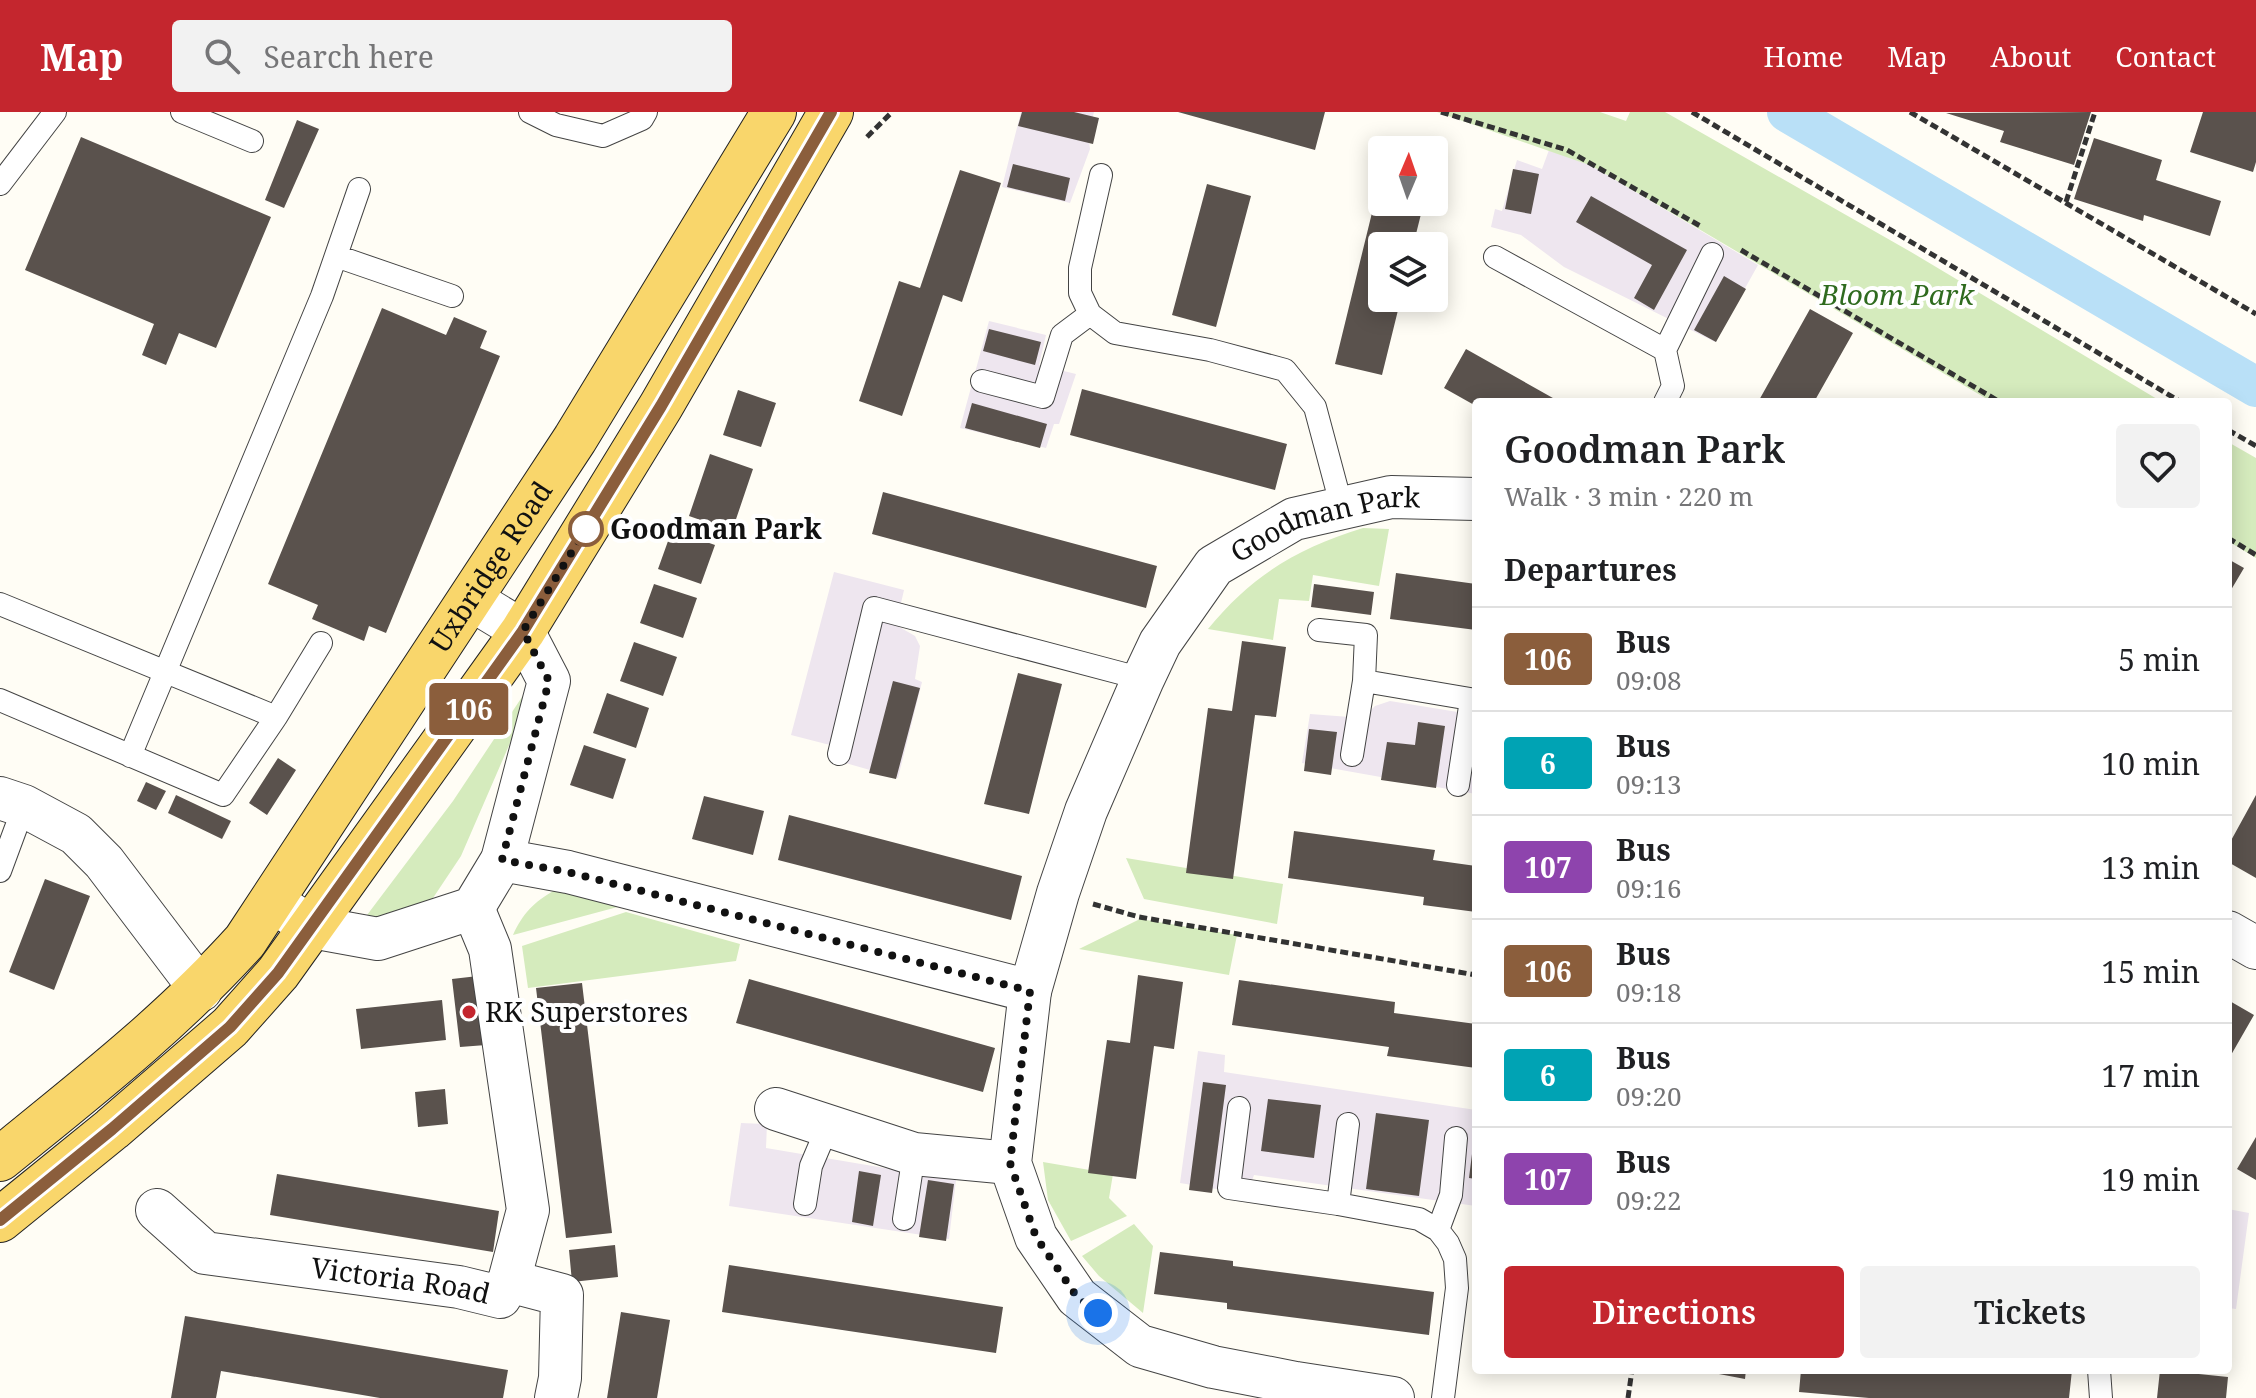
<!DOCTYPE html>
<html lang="en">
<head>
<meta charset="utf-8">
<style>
  body { margin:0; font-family:"Noto Serif",serif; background:#f2f2f2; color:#202124; height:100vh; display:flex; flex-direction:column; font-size:30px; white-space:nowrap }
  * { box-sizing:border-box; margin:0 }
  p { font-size:26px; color:#757577 }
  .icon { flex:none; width:44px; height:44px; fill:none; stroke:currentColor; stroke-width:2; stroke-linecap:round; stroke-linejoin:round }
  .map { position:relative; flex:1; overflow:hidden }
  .side { position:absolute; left:1472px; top:286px; width:760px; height:976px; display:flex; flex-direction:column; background:#fff; border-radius:8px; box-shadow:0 4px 20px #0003 }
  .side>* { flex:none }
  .badge { padding:0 16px; border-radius:6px; font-size:28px; line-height:52px }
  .needle { width:52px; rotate:2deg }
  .buttons { position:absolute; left:1368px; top:24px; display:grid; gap:16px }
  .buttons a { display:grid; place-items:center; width:80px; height:80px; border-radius:8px; background:#fff; box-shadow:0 4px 20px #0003; font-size:40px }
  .you { position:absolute; width:40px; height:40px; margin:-20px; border:6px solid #fff; border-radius:50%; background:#1a73e8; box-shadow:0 0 0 12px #1a73e833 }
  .map>.badge { position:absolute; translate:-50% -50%; box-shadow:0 0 0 4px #fff }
  h2 { padding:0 32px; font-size:30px; line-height:72px }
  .round { display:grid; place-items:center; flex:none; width:84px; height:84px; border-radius:8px; background:#f2f2f2 }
  .headline { display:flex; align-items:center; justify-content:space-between; height:136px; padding:0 32px }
  h1 { font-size:38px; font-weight:600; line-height:60px }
  .cta { display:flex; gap:16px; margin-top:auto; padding:16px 32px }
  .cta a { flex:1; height:92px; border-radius:8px; background:#c4262e; color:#fff; font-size:32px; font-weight:600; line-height:92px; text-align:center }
  .cta a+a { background:#f2f2f2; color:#202124 }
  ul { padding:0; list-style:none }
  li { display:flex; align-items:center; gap:24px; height:104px; padding:0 32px; border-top:2px solid #e0e0e0 }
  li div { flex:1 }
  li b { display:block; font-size:30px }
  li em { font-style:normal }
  li .badge { min-width:88px; font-weight:700; text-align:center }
  header { display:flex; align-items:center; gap:48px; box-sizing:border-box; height:112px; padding:0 40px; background:#c4262e; color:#fff }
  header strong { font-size:38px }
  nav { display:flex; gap:44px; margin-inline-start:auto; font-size:28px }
  .search { width:560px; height:72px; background:#f2f2f2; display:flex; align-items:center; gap:20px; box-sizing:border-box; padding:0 28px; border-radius:8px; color:#757577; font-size:30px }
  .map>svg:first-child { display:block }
  .industrial { fill:#eee6ef }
  .green { fill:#d5ebbd }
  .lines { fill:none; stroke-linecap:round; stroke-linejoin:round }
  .canal { stroke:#b9e0f7; stroke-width:40 }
  .building { fill:#5a524d }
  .service-casing { stroke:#444; stroke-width:24 }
  .minor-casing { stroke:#444; stroke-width:44 }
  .primary-casing { stroke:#222; stroke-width:46 }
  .path { stroke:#333; stroke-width:5; stroke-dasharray:8 4; stroke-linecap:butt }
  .service { stroke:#fff; stroke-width:22 }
  .minor { stroke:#fff; stroke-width:42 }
  .primary { stroke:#f9d66b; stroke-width:44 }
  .line-casing { stroke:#fff; stroke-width:18 }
  .line { stroke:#8b5e3c; stroke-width:12 }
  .walk { stroke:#111; stroke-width:8; stroke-dasharray:0 14.4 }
  .stop-dot { fill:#fff; stroke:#8b5e3c; stroke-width:4 }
  .poi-dot { fill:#c4262e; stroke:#fff; stroke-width:3 }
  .labels { text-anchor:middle; stroke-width:8; stroke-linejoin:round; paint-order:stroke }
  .park-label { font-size:28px; font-style:italic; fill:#2f6b1f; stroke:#fff }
  .stop-label { font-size:28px; font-weight:bold; fill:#111; stroke:#fff; text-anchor:start }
  .street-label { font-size:28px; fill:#111; stroke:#fff }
  .poi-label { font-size:28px; fill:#111; stroke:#fff; text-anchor:start }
</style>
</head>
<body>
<header>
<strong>Map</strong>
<div class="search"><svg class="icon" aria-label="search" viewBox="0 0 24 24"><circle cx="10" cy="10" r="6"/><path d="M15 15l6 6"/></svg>Search here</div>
<nav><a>Home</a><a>Map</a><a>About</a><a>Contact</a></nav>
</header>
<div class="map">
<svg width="2256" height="1286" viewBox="0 0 2256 1286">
  <rect width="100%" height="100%" fill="#fffdf5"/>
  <path class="industrial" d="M 1021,0 L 1094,0 L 1088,23 L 1090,37 L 1070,91 L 1002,75 Z
    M 1549,38 L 1592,54 L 1758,153 L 1715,230 L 1564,155 L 1521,123 L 1491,115 L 1495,97 L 1502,99 L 1517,48 L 1542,57 Z
    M 989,209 L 1046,223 L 1039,253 L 1076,262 L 1059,312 L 1054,312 L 1046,336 L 960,316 Z
    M 834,460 L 904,478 L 896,513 L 915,524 L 920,534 L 915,567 L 922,570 L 898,666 L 828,646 L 830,633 L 791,623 Z
    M 1390,589 L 1476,603 L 1476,682 L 1302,651 L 1310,602 L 1363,606 L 1375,594 Z
    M 1198,939 L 1225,943 L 1224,960 L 1476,998 L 1476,1094 L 1254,1063 L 1247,1082 L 1180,1071 Z
    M 741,1011 L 767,1012 L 766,1036 L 956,1068 L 949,1127 L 729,1094 Z
    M 2228,1097 L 2249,1101 L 2236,1197 L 2228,1196 Z"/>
  <path class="green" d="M 1437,0 L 1600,0 L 1626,9 L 1630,0 L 1665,0 L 1911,140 L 2162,290 L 1992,290 L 1592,54 Z
    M 2228,330 L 2256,346 L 2256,446 L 2228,429 Z
    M 1363,416 L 1389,417 L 1379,474 L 1313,463 L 1309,489 L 1279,487 L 1273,528 L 1208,517 C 1252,463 1298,436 1363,416 Z
    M 524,582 L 513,624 L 461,744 L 427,795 L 361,811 L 453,689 Z
    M 1126,746 L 1283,772 L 1277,812 L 1144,787 Z
    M 555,778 L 625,793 L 513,823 C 523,801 534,790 555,778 Z
    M 626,800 L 740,832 L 736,849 L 528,876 L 522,834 Z
    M 1140,807 L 1237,823 L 1229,863 L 1079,837 Z
    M 1043,1050 L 1113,1062 L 1109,1086 L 1127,1104 L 1071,1129 L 1048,1088 Z
    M 1134,1112 L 1153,1134 L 1143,1201 L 1099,1164 L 1082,1144 Z"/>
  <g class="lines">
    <path class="canal" d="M 1787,0 L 2256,275"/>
  </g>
  <path class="building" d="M 1022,0 L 1074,0 L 1099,6 L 1093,32 L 1018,14 Z
    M 1178,0 L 1325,0 L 1315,38 Z
    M 2091,0 L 2074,53 L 2000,30 L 2004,19 L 1946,1 Z
    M 2203,0 L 2256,0 L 2256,50 L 2253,60 L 2190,40 Z
    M 297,8 L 319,17 L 284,96 L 265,88 Z
    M 81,25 L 271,105 L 216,236 L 179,221 L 166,253 L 142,243 L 154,212 L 25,158 Z
    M 1390,25 L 1439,37 L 1439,38 L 1387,38 Z
    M 2094,26 L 2162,48 L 2156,68 L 2221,89 L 2210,124 L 2144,103 L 2143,109 L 2074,87 Z
    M 1013,52 L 1070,66 L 1065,89 L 1007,75 Z
    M 1513,57 L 1539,62 L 1531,102 L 1505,97 Z
    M 960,58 L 1001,71 L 962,190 L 943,183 L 902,304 L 859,289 L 899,169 L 920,176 Z
    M 1381,64 L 1382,90 L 1424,90 L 1413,134 L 1382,134 L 1382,186 L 1401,186 L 1382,263 L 1335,252 Z
    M 1207,72 L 1251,84 L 1216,215 L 1172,203 Z
    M 1591,84 L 1687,138 L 1654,198 L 1634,186 L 1652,153 L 1576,110 Z
    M 1724,164 L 1746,177 L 1716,230 L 1694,218 Z
    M 382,196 L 446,223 L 454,205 L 487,219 L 480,236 L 500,244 L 386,521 L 369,514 L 364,529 L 312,507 L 318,493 L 268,472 Z
    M 1810,197 L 1853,221 L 1814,290 L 1758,290 Z
    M 989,217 L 1041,230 L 1035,253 L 983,239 Z
    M 1466,237 L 1560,290 L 1476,290 L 1476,294 L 1444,276 Z
    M 1082,277 L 1287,332 L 1275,378 L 1070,323 Z
    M 738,278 L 776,291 L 761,335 L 723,323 Z
    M 972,291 L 1047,312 L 1040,336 L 965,316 Z
    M 710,342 L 753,357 L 732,419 L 689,404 Z
    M 883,380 L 1157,454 L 1146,496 L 872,422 Z
    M 672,418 L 715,433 L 701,472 L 658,457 Z
    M 2228,447 L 2244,456 L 2228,483 Z
    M 1396,461 L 1476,472 L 1476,518 L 1390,507 Z
    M 654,472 L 697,486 L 683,526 L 640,511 Z
    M 1314,472 L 1374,480 L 1371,503 L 1311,495 Z
    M 1242,529 L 1286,535 L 1276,605 L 1255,603 L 1233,767 L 1186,761 L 1208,596 L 1232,599 Z
    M 634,530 L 677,545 L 663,584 L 620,569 Z
    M 1018,561 L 1062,572 L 1029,702 L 984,692 Z
    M 893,569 L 920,576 L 896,667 L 869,661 Z
    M 607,581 L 649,596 L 636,636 L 593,621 Z
    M 1418,610 L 1445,614 L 1436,676 L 1381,668 L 1387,630 L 1415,633 Z
    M 1309,617 L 1337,620 L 1331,663 L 1304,659 Z
    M 584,633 L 626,647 L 613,687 L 570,673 Z
    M 278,646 L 296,658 L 267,703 L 249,691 Z
    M 146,670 L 166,679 L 156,698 L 137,689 Z
    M 176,683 L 231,709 L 222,727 L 168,701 Z
    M 2256,683 L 2256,766 L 2228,750 L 2228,734 Z
    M 704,684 L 764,699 L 753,743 L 692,727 Z
    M 789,703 L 1022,764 L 1011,808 L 778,748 Z
    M 1294,719 L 1435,738 L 1433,748 L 1476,754 L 1476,800 L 1423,793 L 1424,785 L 1288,766 Z
    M 45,767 L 90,784 L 54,878 L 9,860 Z
    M 1138,863 L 1183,870 L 1174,937 L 1154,934 L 1136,1067 L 1088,1061 L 1107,928 L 1130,931 Z
    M 478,864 L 486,933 L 460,935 L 452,867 Z
    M 749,867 L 995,936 L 983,980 L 736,911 Z
    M 1239,868 L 1395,890 L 1394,901 L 1476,912 L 1476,956 L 1387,944 L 1389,935 L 1232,913 Z
    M 582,871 L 612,1121 L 566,1126 L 536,876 Z
    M 442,888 L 446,928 L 361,937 L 356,897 Z
    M 2228,888 L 2254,903 L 2231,943 L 2228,941 Z
    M 1203,970 L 1226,973 L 1212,1081 L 1189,1078 Z
    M 445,977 L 448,1012 L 418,1015 L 415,980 Z
    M 1268,987 L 1321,993 L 1314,1046 L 1261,1039 Z
    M 1376,1001 L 1429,1008 L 1419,1084 L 1366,1077 Z
    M 2256,1025 L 2256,1068 L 2237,1057 Z
    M 1474,1026 L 1476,1026 L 1476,1067 L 1469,1066 Z
    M 859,1059 L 881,1063 L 873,1114 L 852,1110 Z
    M 277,1062 L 499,1099 L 493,1140 L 270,1103 Z
    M 928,1068 L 954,1072 L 946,1129 L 919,1125 Z
    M 615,1133 L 618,1165 L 572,1170 L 569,1138 Z
    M 1160,1140 L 1233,1149 L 1233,1154 L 1434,1180 L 1429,1223 L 1227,1197 L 1227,1191 L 1154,1182 Z
    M 729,1153 L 1003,1195 L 996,1241 L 722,1200 Z
    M 621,1200 L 670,1208 L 657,1286 L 607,1286 Z
    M 185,1204 L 508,1258 L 503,1286 L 380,1286 L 221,1259 L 216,1286 L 171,1286 Z
    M 1698,1258 L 1746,1258 L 1745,1267 Z
    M 1801,1258 L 2072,1258 L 2069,1286 L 1869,1286 L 1799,1280 Z
    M 2160,1258 L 2228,1265 L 2226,1286 L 2157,1286 Z"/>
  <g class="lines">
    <defs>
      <path id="service" d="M 182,0 L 252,29
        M 530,0 L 556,13 L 603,24 L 642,7 L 646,0
        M 1101,63 L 1080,156 L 1080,181 L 1090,202 L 1115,221 L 1210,238 L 1285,258 L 1315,295 L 1342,396
        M 0,72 L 55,0
        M 336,144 L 452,184
        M 1495,145 L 1665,238 L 1673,274 L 1665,290
        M 1665,238 L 1712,142
        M 982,269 L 1043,285 L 1062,223 L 1090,202
        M 0,492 L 276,605
        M 1319,518 L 1366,523 L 1364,569 L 1352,643
        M 1364,569 L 1476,588
        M 0,588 L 223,683 L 276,605 L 321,531
        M 839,642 L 874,496 L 1143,567
        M 130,644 L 322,184 L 359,77
        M 1458,673 L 1471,588
        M 0,759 L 24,694
        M 1239,996 L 1229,1076 L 1338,1092 L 1419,1107 L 1438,1118 L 1448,1131 L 1455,1147 L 1457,1176 L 1443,1286
        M 805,1092 L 811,1054 L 828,1014
        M 1338,1092 L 1348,1012
        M 904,1107 L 914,1042
        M 1438,1118 L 1451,1083 L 1456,1026
        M 2099,1258 L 2101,1286"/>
      <g id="minor">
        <path d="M 0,686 L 24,694 L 76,722 L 104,750 L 201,878"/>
        <path id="s1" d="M 502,748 L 568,760 L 1030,879 L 1058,781 L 1086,699 L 1143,567 L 1160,531 L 1214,454 L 1294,407 L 1391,385 L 1476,387"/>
        <path d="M 271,789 L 312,815 L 378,827 L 473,796 L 502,748 L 549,569 L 523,519 L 470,487"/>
        <path d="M 2228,820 L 2256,836"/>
        <path d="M 1030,879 L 1010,1051 L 1036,1125 L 1077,1185 L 1140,1234 L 1213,1255 L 1296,1271 L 1393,1286"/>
        <path d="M 776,997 L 914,1042 L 1010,1051"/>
        <path id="s2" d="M 157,1098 L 205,1141 L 459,1175 L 500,1185 L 509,1169 L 528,1098 L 490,837 L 473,796"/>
        <path d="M 509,1169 L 562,1183 L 560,1266 L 556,1286"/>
      </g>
      <g id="primary">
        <path id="s3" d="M 0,1047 C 85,978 171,911 245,829 L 575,327 L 774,0"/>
        <path d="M 0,1108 L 112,1017 L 230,915 L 278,861 L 523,519 L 661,294 L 831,0"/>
      </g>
    </defs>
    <use href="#service" class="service-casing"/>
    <use href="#minor" class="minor-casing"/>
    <use href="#primary" class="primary-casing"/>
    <path class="path" d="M 1441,0 L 1567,38 L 1702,115
      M 1692,0 L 2181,290
      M 1910,0 L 2256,202
      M 867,25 L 892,0
      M 2066,90 L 2095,0
      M 1741,138 L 2000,290
      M 2228,318 L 2256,334
      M 2228,426 L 2256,443
      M 1093,792 L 1139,805 L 1476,863
      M 1628,1286 L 1632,1258"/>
    <use href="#service" class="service"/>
    <use href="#minor" class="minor"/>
    <use href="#primary" class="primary"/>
  </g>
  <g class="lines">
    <defs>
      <path id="line" d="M 0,1108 L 112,1017 L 230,915 L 278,861 L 523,519 L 661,294 L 831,0"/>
    </defs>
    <use href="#line" class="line-casing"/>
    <use href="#line" class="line"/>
    <path class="walk" d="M 586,417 L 523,519 L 549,569 L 502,748 L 568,760 L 1030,879 L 1010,1051 L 1036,1125 L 1077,1185 L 1098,1201"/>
  </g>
  <circle class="stop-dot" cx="586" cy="417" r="16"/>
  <circle class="poi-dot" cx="469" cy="900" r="8"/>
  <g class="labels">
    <g class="park-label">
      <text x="1897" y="193">Bloom Park</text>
    </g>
    <g class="stop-label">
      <text x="610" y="427">Goodman Park</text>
    </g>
    <g class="street-label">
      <text dy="10" stroke="none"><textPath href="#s1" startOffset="1132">Goodman Park</textPath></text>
      <text dy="10" stroke="none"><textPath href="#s3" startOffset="776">Uxbridge Road</textPath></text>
      <text dy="10" stroke="none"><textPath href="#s2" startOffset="262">Victoria Road</textPath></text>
    </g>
    <g class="poi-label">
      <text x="485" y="910">RK Superstores</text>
    </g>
  </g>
</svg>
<div class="buttons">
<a><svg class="needle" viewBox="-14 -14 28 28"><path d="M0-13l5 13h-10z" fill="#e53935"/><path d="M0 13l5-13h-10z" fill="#757577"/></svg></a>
<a><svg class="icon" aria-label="layers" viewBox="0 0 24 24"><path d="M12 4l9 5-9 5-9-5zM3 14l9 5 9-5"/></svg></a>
</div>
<div class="you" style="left:1098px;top:1201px"></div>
<b class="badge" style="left:469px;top:597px;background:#8b5e3c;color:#fff">106</b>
<section class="side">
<div class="headline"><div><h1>Goodman Park</h1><p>Walk · 3 min · 220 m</p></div><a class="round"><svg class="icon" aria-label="heart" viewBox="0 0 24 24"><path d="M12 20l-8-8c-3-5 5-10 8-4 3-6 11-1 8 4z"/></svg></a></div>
<h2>Departures</h2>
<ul>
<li><span class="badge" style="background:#8b5e3c;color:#fff">106</span><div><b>Bus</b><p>09:08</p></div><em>5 min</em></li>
<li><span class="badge" style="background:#00a3b4;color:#fff">6</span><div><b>Bus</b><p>09:13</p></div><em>10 min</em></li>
<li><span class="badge" style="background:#8e44ad;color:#fff">107</span><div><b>Bus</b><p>09:16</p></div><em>13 min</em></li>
<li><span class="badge" style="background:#8b5e3c;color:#fff">106</span><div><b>Bus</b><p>09:18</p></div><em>15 min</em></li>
<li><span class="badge" style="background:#00a3b4;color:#fff">6</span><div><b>Bus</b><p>09:20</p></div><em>17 min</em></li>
<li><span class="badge" style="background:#8e44ad;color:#fff">107</span><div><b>Bus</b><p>09:22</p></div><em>19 min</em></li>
</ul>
<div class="cta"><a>Directions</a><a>Tickets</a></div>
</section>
</div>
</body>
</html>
